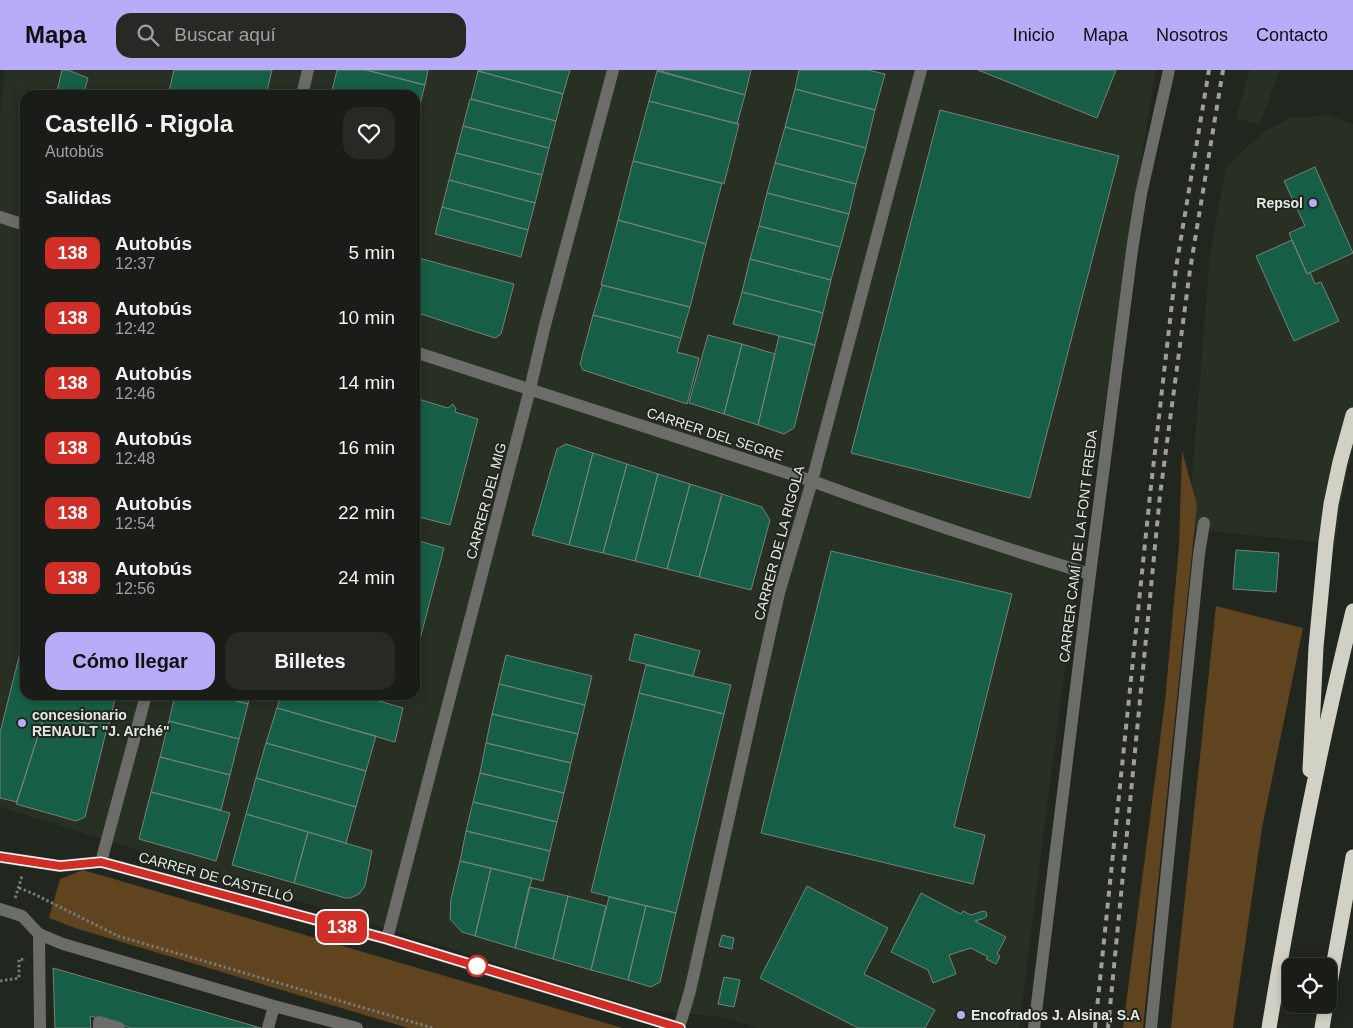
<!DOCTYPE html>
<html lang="es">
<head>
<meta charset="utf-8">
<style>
  body { margin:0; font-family:Arial,sans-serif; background:#262924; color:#f1f3f6; height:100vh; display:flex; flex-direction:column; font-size:19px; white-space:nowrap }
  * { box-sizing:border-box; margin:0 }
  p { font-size:16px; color:#9fa1a1 }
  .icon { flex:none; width:28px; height:28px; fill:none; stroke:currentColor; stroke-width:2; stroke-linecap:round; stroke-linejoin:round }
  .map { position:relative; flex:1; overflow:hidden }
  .sheet { position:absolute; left:20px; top:20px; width:400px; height:610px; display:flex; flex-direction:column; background:#191c17; border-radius:15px; box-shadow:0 2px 12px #0003,0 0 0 1px #373a36 }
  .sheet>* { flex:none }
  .badge { padding:0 10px; border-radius:8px; font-size:18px; line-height:32px }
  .buttons { position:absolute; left:1282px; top:888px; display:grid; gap:10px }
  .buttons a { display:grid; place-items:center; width:55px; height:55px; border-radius:10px; background:#191c17; box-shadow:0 2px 12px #0003,0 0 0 1px #373a36; font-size:25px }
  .map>.badge { position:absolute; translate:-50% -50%; box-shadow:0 0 0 2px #fff }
  h2 { padding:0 25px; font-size:19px; line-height:45px }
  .round { display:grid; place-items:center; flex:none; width:52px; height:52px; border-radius:15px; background:#262924 }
  .summary { display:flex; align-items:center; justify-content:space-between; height:85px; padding:0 25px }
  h1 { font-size:24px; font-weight:800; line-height:38px }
  .cta { display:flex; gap:10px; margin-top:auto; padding:10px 25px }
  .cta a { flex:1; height:58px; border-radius:15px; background:#b8abf7; color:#111; font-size:20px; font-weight:800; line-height:58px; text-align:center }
  .cta a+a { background:#262924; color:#f1f3f6 }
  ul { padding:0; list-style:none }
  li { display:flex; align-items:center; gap:15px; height:65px; padding:0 25px }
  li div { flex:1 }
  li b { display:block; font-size:19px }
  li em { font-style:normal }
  li .badge { min-width:55px; font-weight:700; text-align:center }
  header { display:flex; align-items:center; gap:30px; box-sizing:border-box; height:70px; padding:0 25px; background:#b8abf7; color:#111 }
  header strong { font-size:24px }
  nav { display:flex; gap:28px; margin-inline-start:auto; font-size:18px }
  .search { width:350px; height:45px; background:#262924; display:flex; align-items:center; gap:12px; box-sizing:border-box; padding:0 18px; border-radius:15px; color:#9fa1a1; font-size:19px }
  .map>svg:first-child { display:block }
  .built { fill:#282f23; fill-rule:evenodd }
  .green { fill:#60431f }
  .building { fill:#165f46; stroke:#76817b }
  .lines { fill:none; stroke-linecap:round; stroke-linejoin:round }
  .path { stroke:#767a74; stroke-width:3; stroke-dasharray:2.5 2.5; stroke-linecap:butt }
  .minor { stroke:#6c6c68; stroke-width:12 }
  .highway { stroke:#d2d1c6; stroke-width:15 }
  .rail { stroke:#9c9f9a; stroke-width:4; stroke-dasharray:6 6; stroke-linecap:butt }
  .line-casing { stroke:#fff; stroke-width:11 }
  .line { stroke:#d02e26; stroke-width:8 }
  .poi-dot { fill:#b8abf7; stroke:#21261f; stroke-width:2 }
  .stop-dot { fill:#fff; stroke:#d02e26; stroke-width:2.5 }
  .labels { text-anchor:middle; stroke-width:4; stroke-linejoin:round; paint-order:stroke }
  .poi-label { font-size:14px; font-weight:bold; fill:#e5e8e3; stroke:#21261f; text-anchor:start }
  .street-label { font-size:14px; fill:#e5e8e3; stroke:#21261f }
</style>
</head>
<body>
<header>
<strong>Mapa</strong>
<div class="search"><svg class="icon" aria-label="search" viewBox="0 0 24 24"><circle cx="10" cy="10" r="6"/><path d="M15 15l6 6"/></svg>Buscar aquí</div>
<nav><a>Inicio</a><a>Mapa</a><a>Nosotros</a><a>Contacto</a></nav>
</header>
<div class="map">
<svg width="1353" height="958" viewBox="0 0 1353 958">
  <rect width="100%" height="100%" fill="#21261f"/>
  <path class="built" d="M 5,0 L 1155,0 L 1089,440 L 1072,543 L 1019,958 L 758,958 L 721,947 L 642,939 L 0,737 L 0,42 ZM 25,25 L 415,25 L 415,625 L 25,625 Z
    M 1250,0 L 1280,0 L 1260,54 L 1236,48 Z
    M 1328,45 L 1353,54 L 1353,378 L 1341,433 L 1336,474 L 1188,459 L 1210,183 L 1226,97 L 1241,82 L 1265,61 L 1290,48 Z"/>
  <path class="green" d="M 1182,381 L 1197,435 L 1143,958 L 1123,958 L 1165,631 L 1179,476 Z
    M 1216,536 L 1303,558 L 1262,758 L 1233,958 L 1171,958 Z
    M 83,800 L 623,958 L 408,958 L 75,858 L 49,848 L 60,809 Z"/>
  <path class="building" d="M 62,0 L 68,0 L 88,8 L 84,22 L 95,25 L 56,25 Z
    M 174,0 L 272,0 L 266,25 L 168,25 Z
    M 337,0 L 366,0 L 425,15 L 415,53 L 415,25 L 331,25 Z
    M 366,0 L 428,0 L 425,15 Z
    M 478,0 L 570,0 L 563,24 L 478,1 Z
    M 657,0 L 751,0 L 745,25 Z
    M 799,0 L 868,0 L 885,4 L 875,40 L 795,19 Z
    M 978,0 L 1116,0 L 1097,48 Z
    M 478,1 L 563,24 L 556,51 L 471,29 Z
    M 657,1 L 745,25 L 737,54 L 649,31 Z
    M 795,19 L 875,40 L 866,78 L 785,57 Z
    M 470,29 L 556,51 L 549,78 L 463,56 Z
    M 649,31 L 739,54 L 724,114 L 633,91 Z
    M 940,40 L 1119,86 L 1030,428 L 851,383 Z
    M 463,56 L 549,78 L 542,105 L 456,83 Z
    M 785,57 L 866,78 L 856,114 L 775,93 Z
    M 456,83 L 542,105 L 535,133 L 449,110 Z
    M 633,91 L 722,113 L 706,174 L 618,150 Z
    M 775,93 L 856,114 L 849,144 L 767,123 Z
    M 1315,97 L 1353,183 L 1307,204 L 1289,163 L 1305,156 L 1284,111 Z
    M 449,110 L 535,133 L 528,160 L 442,137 Z
    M 767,123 L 849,144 L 840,177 L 759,156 Z
    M 442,137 L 528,160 L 521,187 L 435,164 Z
    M 618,150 L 706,174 L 690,237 L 601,215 Z
    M 759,156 L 840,177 L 831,210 L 750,189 Z
    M 1292,170 L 1307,204 L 1310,202 L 1315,214 L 1321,212 L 1339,251 L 1294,271 L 1256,186 Z
    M 415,187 L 514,214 L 501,264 L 495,268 L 415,242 Z
    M 750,189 L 831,210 L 823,243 L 742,222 Z
    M 602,215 L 690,237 L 681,268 L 593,245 Z
    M 742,222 L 823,243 L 815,275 L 733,254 Z
    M 593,245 L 681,268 L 677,282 L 699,288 L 687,334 L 583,300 L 580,294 Z
    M 708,265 L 742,274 L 724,344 L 689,333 Z
    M 779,266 L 815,275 L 794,358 L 784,364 L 758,355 Z
    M 742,274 L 775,284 L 758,355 L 724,344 Z
    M 415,328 L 448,338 L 453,334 L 456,339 L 455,342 L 478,349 L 450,455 L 415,446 Z
    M 566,374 L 593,383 L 569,475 L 532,465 L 557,379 Z
    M 593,383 L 627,394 L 603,483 L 569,475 Z
    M 627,394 L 658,404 L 635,491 L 603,483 Z
    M 658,404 L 690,414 L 667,499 L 635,491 Z
    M 690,414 L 722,424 L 699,507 L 667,499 Z
    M 722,424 L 762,437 L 770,450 L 751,520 L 699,507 Z
    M 415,470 L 444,478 L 415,588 Z
    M 1236,480 L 1279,483 L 1276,522 L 1233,519 Z
    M 831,481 L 1012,524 L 954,757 L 985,765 L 973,814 L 761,763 Z
    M 635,564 L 700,581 L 693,606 L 629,590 Z
    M 21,579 L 25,580 L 25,625 L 116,625 L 108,658 L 45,644 L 17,732 L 0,728 L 0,663 Z
    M 506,585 L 592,606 L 585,635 L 499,614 Z
    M 646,595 L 731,615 L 724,644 L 639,623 Z
    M 499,614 L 585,635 L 578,664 L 492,644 Z
    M 639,623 L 724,644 L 676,843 L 591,822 Z
    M 175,625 L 215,625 L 248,634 L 239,669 L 169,651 Z
    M 215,625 L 266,625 L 264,631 L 250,627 L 248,634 Z
    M 281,625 L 359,625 L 403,638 L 395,672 L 277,638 Z
    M 277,638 L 376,666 L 366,701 L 266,673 Z
    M 45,644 L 107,658 L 85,747 L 76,751 L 16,734 Z
    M 492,644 L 578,664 L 571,693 L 486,673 Z
    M 169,651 L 239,669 L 230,705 L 160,687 Z
    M 266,673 L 366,701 L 356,737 L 256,708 Z
    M 486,673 L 571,693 L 564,723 L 480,703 Z
    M 160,687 L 230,705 L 221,740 L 151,722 Z
    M 480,703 L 564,723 L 557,752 L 473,732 Z
    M 256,708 L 356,737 L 346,773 L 246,744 Z
    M 151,722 L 230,743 L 216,791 L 139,769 Z
    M 473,732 L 557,752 L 550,781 L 466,761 Z
    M 246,744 L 308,762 L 294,813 L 232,795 Z
    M 466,761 L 550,781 L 543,811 L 460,791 Z
    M 308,762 L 372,781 L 365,816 L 359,824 L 350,828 L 345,828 L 294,813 Z
    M 460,791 L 491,798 L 475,866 L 462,862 L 450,849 L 451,829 Z
    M 491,798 L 532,808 L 515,878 L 475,866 Z
    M 807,816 L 888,858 L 864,904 L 935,940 L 925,958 L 858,958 L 760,908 Z
    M 529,817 L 568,826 L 553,889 L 515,878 Z
    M 921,823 L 961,844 L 963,841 L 971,845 L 983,841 L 986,842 L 987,846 L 985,848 L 975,851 L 1006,867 L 997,884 L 1000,886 L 996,894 L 986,889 L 988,887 L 971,878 L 949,885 L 956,904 L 933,913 L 928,900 L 891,882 Z
    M 568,826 L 606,836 L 591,900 L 553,889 Z
    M 609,827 L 646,836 L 628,910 L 591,900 Z
    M 646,836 L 676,843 L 660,912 L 651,917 L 628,910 Z
    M 722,865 L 734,868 L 732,879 L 719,876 Z
    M 53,898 L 261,958 L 131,958 L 90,946 L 91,958 L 55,958 Z
    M 724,907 L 740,910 L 734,937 L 718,934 Z"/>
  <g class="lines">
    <path class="path" d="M 19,818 L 32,823 L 118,866 L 433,958
      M 15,828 L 22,806
      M 0,911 L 19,908 L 19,889 L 26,890"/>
    <path class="minor" d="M 302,25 L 308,0
      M 0,147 L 25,155
      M 415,282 L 812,411 C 904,445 997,476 1090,504
      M 0,787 L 60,796 L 101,792 L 387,869 L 680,958
      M 101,792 L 146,625
      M 0,839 L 22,846 L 39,864 L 63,874 L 274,936 L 357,958
      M 39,864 L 40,958
      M 387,869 L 530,319 L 545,255 L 613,0
      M 99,958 L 99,952 L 119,958
      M 268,958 L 274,936
      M 679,958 L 690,921 L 779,523 L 812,411 L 921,0
      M 1034,958 L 1090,504 L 1132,180 L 1141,124 L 1169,0
      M 1151,958 L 1199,484 L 1204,453"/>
    <path class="highway" d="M 1310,700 L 1316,577 L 1326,472 L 1331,434 L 1340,392 L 1353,345
      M 1329,919 L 1353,787
      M 1269,958 C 1292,818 1319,679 1353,541
      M 1322,958 L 1326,934"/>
    <path class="rail" d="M 1095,958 L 1150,425 L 1176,198 L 1209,0
      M 1108,958 L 1160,425 L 1190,200 L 1223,0"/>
  </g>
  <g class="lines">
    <defs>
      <path id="line" d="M 0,787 L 60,796 L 101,792 L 387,869 L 680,958"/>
    </defs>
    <use href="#line" class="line-casing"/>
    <use href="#line" class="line"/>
  </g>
  <g class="poi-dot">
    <circle cx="1313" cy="133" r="5"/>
    <circle cx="22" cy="653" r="5"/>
    <circle cx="961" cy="945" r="5"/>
  </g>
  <circle class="stop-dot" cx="477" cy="896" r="10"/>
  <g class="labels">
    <g class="poi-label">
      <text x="1303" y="138" text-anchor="end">Repsol</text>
      <text x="32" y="650">concesionario<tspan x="32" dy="16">RENAULT "J. Arché"</tspan></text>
      <text x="971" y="950">Encofrados J. Alsina, S.A</text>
    </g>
    <g class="street-label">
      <text transform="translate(715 364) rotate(18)" y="5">CARRER DEL SEGRE</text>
      <text transform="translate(486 431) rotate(-75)" y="5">CARRER DEL MIG</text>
      <text transform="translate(779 473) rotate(-75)" y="5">CARRER DE LA RIGOLA</text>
      <text transform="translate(1078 476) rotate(-83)" y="5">CARRER CAMÍ DE LA FONT FREDA</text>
      <text transform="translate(216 807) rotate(15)" y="5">CARRER DE CASTELLÓ</text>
    </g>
  </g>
</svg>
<div class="buttons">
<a><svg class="icon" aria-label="locate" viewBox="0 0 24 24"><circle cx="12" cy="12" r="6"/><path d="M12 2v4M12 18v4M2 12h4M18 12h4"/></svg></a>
</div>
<b class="badge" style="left:342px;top:857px;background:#d02e26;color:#fff">138</b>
<section class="sheet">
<div class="summary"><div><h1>Castelló - Rigola</h1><p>Autobús</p></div><a class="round"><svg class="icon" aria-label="heart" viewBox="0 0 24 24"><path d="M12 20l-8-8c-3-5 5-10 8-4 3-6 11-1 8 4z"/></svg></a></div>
<h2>Salidas</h2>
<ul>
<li><span class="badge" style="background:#d02e26;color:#fff">138</span><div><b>Autobús</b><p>12:37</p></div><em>5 min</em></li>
<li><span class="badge" style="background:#d02e26;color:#fff">138</span><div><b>Autobús</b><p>12:42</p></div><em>10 min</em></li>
<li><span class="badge" style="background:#d02e26;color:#fff">138</span><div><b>Autobús</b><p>12:46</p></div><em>14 min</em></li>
<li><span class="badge" style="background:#d02e26;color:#fff">138</span><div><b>Autobús</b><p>12:48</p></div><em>16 min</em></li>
<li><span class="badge" style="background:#d02e26;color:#fff">138</span><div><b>Autobús</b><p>12:54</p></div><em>22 min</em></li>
<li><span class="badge" style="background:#d02e26;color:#fff">138</span><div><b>Autobús</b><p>12:56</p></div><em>24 min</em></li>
</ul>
<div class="cta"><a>Cómo llegar</a><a>Billetes</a></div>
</section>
</div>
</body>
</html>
